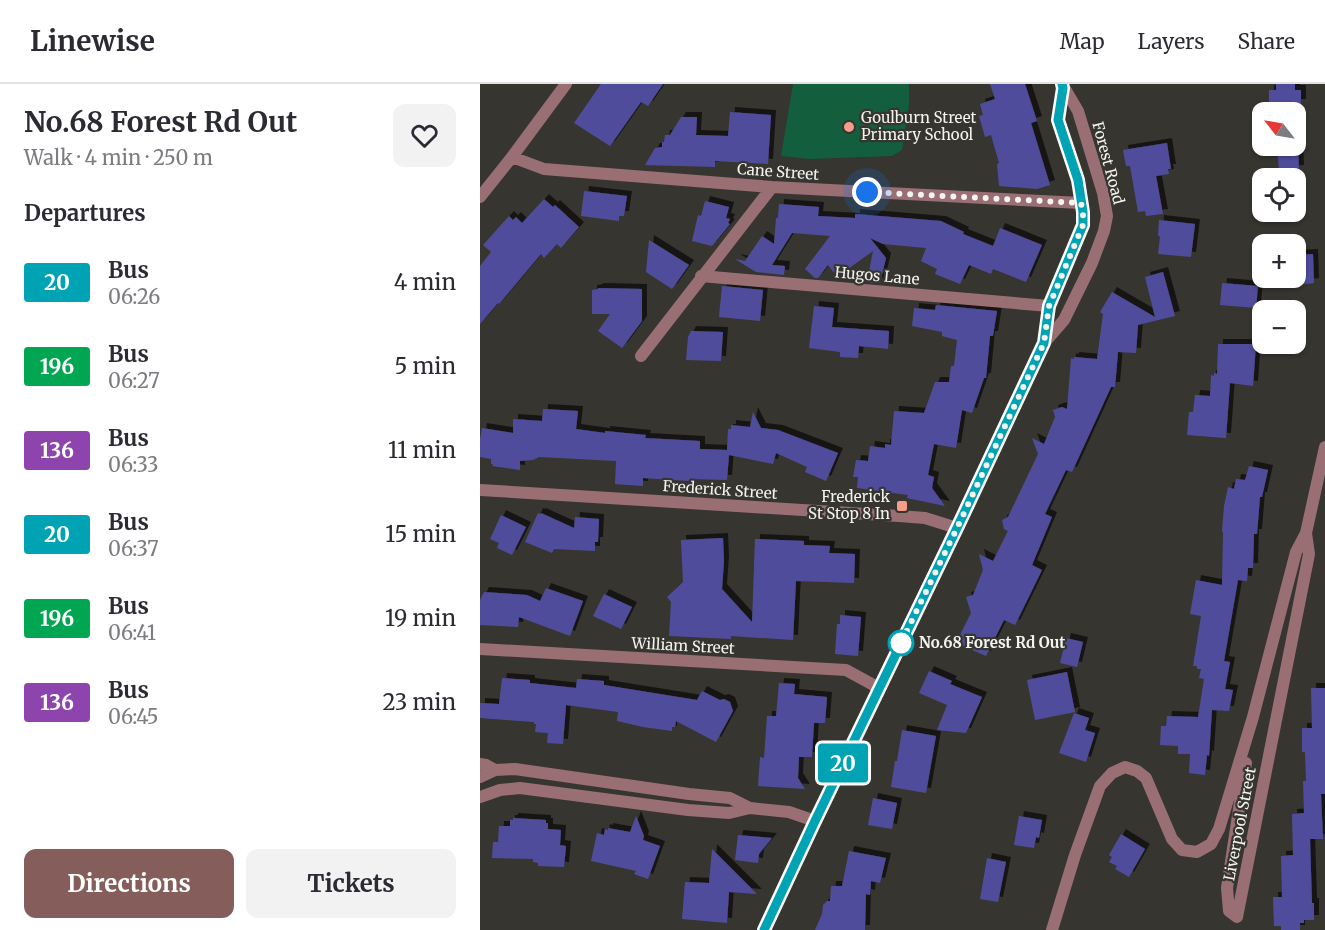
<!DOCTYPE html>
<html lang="en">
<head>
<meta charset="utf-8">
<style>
  body { margin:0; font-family:Merriweather,serif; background:#f2f2f3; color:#2b2b33; height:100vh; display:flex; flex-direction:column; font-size:22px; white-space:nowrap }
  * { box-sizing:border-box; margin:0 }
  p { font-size:20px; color:#7c7c81 }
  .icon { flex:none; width:33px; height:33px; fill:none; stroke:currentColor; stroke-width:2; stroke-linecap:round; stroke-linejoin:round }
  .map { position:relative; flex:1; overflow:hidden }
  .sheet { display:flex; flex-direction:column; background:#fff; width:480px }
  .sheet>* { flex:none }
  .badge { padding:0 12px; border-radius:4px; font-size:21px; line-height:39px }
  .needle { width:39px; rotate:301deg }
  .tools { position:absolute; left:772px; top:18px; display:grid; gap:12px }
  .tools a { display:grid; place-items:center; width:54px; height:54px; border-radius:12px; background:#fff; box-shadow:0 2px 4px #0004; font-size:30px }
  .you { position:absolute; width:30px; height:30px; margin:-15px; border:4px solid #fff; border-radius:50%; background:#1a73e8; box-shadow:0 0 0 9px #1a73e833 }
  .map>.badge { position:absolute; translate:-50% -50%; box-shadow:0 0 0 3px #fff }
  h2 { padding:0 24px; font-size:22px; line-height:54px }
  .round { display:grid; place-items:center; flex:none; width:63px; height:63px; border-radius:12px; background:#f2f2f3 }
  .summary { display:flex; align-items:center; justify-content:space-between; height:102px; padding:0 24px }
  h1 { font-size:28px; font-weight:700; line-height:45px }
  .primary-button { display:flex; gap:12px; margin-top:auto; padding:12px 24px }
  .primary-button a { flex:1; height:69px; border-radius:12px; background:#855e5b; color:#fff; font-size:24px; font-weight:700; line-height:69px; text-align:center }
  .primary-button a+a { background:#f2f2f3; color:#2b2b33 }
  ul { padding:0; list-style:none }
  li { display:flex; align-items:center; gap:18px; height:84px; padding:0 24px }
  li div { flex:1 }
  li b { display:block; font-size:22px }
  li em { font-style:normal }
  li .badge { min-width:66px; font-weight:700; text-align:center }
  header { display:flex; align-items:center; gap:36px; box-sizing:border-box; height:84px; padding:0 30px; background:#fff; border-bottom:2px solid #e1e1e2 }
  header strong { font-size:28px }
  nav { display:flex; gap:33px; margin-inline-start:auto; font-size:21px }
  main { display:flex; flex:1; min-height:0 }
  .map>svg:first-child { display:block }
  .green { fill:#135e3d }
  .building { fill:#4f4e9b; filter:url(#shadow) }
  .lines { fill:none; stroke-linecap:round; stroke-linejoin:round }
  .street { stroke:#9a6f74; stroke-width:12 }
  .line-casing { stroke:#fff; stroke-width:14 }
  .line { stroke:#00a3b4; stroke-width:9 }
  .walk { stroke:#f3f3ef; stroke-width:6; stroke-dasharray:0 10.8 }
  .poi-dot { fill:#f49d8b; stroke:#363530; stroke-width:2 }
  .stop-dot { fill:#fff; stroke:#00a3b4; stroke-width:3 }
  .labels { text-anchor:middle; stroke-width:4.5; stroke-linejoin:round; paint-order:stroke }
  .poi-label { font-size:15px; fill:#f3f3ef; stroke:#363530; text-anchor:start }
  .street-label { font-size:15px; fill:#f3f3ef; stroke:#363530 }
  .stop-label { font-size:15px; font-weight:bold; fill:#f3f3ef; stroke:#363530; text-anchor:start }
</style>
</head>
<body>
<header>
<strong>Linewise</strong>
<nav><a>Map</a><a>Layers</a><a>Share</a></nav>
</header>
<main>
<section class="sheet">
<div class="summary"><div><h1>No.68 Forest Rd Out</h1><p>Walk · 4 min · 250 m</p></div><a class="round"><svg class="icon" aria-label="heart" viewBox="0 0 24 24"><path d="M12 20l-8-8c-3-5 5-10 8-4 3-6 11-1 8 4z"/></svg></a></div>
<h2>Departures</h2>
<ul>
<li><span class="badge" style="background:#00a3b4;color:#fff">20</span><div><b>Bus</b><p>06:26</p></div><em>4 min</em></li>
<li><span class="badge" style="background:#00a651;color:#fff">196</span><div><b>Bus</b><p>06:27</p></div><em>5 min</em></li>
<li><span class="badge" style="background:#8e44ad;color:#fff">136</span><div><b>Bus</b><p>06:33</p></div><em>11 min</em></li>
<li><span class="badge" style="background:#00a3b4;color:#fff">20</span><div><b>Bus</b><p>06:37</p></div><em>15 min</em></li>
<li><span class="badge" style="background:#00a651;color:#fff">196</span><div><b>Bus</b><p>06:41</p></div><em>19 min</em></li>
<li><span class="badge" style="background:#8e44ad;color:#fff">136</span><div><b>Bus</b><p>06:45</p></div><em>23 min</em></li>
</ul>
<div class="primary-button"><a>Directions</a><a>Tickets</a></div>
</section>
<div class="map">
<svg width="845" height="846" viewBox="0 0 845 846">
  <defs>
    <filter id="shadow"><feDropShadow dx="5" dy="-5" stdDeviation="0" flood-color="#0009"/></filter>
  </defs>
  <rect width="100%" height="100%" fill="#363530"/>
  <path class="green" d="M 313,0 L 429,0 L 429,20 L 422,66 L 412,72 L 330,75 L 301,72 Z"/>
  <path class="building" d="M 121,0 L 183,0 L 168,22 L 161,18 L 130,62 L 94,39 Z
    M 510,0 L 545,0 L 557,37 L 551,39 L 570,101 L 557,105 L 519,102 L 517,80 L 519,79 L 511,51 L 505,53 L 499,32 L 503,31 L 500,20 L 515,15 Z
    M 796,0 L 815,0 L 815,6 L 821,6 L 821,20 L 815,20 L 816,28 L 789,28 L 789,6 L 796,6 Z
    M 250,28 L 291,31 L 288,80 L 235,77 L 235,83 L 165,81 L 175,64 L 182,63 L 182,58 L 184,58 L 185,51 L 190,51 L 201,33 L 217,33 L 216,51 L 248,52 Z
    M 687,59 L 691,85 L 688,85 L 689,90 L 676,92 L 683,130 L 666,132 L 665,127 L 658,128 L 650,82 L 646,82 L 643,66 Z
    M 797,62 L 818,62 L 819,86 L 799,87 Z
    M 104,107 L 147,112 L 144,132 L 139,132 L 139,137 L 101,132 Z
    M 64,115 L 73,123 L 75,121 L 99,143 L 81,164 L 77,160 L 64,174 L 61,170 L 19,220 L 18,219 L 0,240 L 0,182 L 11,168 L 3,161 L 29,132 L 33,136 L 36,133 L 42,139 Z
    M 225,117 L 249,123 L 246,134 L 250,135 L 248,139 L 250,140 L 232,162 L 212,157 L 218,131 L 221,132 Z
    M 299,120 L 339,123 L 338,132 L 375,134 L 375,130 L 461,137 L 484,148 L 483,150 L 513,162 L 520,144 L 562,161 L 546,198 L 513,185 L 511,190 L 489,181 L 480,200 L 455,190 L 457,185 L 441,177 L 446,164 L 403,160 L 390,154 L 406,174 L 400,199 L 387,198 L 393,167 L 357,193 L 348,181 L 338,194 L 335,194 L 325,185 L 350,152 L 312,149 L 292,181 L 305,182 L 304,191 L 276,188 L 255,175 L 265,177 L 282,152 L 294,160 L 296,134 L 298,134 Z
    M 679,136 L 715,140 L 711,173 L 678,170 L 680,153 L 678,151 Z
    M 169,156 L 209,181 L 192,205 L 166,188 Z
    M 833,170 L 834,199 L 816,201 L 816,171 Z
    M 683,188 L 695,232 L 658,241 L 656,269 L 638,268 L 635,303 L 631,303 L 592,388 L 586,386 L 565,430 L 572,433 L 552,481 L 562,486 L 535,541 L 524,536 L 506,572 L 476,559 L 491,529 L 486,513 L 493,511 L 503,486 L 499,470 L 513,477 L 528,447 L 524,445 L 522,436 L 528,433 L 558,370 L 552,354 L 564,360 L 575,333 L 573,326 L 582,323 L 587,325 L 591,274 L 594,275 L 594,273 L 617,275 L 623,230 L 620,228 L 632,208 L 675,233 L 665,193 Z
    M 742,199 L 778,202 L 776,224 L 740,221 Z
    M 242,202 L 283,206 L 280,237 L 239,233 Z
    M 118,204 L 162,205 L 162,237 L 142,264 L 118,247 L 130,230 L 112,230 L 112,206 L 118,205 Z
    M 456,221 L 517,227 L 513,252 L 510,252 L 506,294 L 504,294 L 492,329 L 482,326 L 476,364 L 454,360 L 448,391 L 454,393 L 452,404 L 465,422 L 427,414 L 428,411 L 377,404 L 378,393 L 373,393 L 376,376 L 388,377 L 390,362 L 405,364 L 405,360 L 411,361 L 414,327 L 444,329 L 455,298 L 469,298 L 471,282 L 474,282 L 477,256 L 462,252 L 462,248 L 432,242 L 434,224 L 455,226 Z
    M 334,222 L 354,224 L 352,243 L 409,247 L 408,265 L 379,262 L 378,274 L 360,273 L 360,268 L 329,264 Z
    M 211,247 L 243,248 L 241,277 L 206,276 L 208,253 Z
    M 738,260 L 776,260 L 773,302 L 750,299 L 746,354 L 707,351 L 709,328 L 713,328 L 715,311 L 730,312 L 731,291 L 734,292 L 734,289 L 737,290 Z
    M 63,325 L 98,327 L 96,345 L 125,349 L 125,347 L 166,351 L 165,354 L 220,357 L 220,365 L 247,366 L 248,345 L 251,345 L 251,341 L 270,343 L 273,328 L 281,344 L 298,346 L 358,369 L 346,397 L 325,388 L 327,383 L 296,369 L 293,380 L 249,371 L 247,396 L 210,395 L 209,397 L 163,394 L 163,402 L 135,400 L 136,377 L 59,373 L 53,376 L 40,377 L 40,386 L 12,382 L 13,380 L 11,380 L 11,375 L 0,373 L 0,355 L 2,344 L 33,349 L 33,335 L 62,337 Z
    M 769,382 L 788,386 L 782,413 L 780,413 L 777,450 L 774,450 L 773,484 L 768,484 L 767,497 L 758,496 L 744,577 L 750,578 L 745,605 L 753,606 L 749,627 L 732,626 L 729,672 L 727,671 L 725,691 L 709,689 L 710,670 L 698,670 L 698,662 L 680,661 L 681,642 L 686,642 L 687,632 L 718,633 L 724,595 L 719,594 L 721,585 L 717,585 L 717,582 L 713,582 L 721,532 L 710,530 L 716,496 L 742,501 L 743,448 L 742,447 L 744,422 L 748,403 L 754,405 L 756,395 L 765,396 Z
    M 58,429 L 61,430 L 61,429 L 94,444 L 95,433 L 119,435 L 118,458 L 115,458 L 115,467 L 74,465 L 72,469 L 45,458 Z
    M 21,431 L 46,443 L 32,471 L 17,464 L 19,459 L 10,455 Z
    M 243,454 L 244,477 L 242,505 L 272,538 L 275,455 L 324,457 L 324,461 L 350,462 L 349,469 L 375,470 L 374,499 L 316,497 L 313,556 L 251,552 L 251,555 L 189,552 L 191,518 L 187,513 L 203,498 L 201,456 Z
    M 66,504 L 103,517 L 90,552 L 39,533 L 38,543 L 0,541 L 0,516 L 4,508 L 47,511 L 60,517 Z
    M 124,510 L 152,523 L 141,545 L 113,532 Z
    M 360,531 L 381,533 L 378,572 L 355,570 L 357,540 L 360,540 Z
    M 586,554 L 603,558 L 597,583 L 580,579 Z
    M 449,587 L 472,597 L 470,600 L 502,613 L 486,649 L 457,646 L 467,621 L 439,609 Z
    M 587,588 L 595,628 L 555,636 L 547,596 Z
    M 22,594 L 50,596 L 50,599 L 96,604 L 97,595 L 124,597 L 124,601 L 217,616 L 222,607 L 240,616 L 244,615 L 250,618 L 253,627 L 236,658 L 196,637 L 195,643 L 192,643 L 192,647 L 163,643 L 137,637 L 138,628 L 86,621 L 83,660 L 67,659 L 68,649 L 55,648 L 56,640 L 54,640 L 54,638 L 0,634 L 0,619 L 19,620 Z
    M 299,599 L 315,600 L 314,610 L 347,613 L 345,639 L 334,639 L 332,673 L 319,673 L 318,694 L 325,705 L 278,702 L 280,673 L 284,674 L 287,632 L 296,632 Z
    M 831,604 L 845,604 L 845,710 L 841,710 L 843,755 L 830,755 L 832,819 L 834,819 L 834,836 L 824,836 L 824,839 L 820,839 L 820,846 L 801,846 L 801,842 L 794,842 L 793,813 L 802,813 L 801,772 L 813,771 L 812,730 L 824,729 L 823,697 L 826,697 L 825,668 L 822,668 L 822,644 L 832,644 Z
    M 594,629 L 609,634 L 605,646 L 615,649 L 606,678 L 579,669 Z
    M 422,646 L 456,652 L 446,709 L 411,703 L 415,677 L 417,677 Z
    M 393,714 L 417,719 L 412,745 L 388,741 Z
    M 156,732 L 164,752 L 163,756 L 180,762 L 168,795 L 154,790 L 156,787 L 111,777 L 117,749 L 124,751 L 125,745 L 128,746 L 128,744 L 150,748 Z
    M 539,732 L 562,736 L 559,754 L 556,753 L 554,764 L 534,761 Z
    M 33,734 L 66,736 L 66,739 L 68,739 L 68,745 L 81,746 L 80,761 L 86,762 L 84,783 L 58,782 L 58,779 L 53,778 L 53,775 L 12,774 L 13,758 L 18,758 L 19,742 L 30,742 L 30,736 L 33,736 Z
    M 641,750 L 665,765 L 649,793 L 635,785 L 637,782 L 629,778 L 632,773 L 629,771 Z
    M 258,751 L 292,754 L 279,770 L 278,779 L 255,776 Z
    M 232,765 L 277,810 L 249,808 L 247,839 L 202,835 L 205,798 L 229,799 Z
    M 369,767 L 406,774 L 400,799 L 391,797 L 390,811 L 386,810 L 385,846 L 335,846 L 342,830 L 343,821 L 347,817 L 350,817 L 351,802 L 362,802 Z
    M 507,774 L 526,778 L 518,818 L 500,815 Z"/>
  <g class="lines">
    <path class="street" d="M 32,73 L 64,85 L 292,103 L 601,119
      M 0,113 L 32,73 L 86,0
      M 221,192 L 569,222
      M 565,258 L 569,222 L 603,141 L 603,128 L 598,96 L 578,36 L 583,4
      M 161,272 L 292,103
      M 0,406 L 419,432 L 445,434 L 477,444
      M 0,565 L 366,586 L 399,604
      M 766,679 L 747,804 L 749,827 L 757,833 L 829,470 L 826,449
      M 0,680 L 6,681 L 15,686
      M 0,693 L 15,686 L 35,685 L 209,710 L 250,714 L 270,724 L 309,728 L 335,737
      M 0,713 L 20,706 L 40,704 L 208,726 L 249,729 L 270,724
      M 284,846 C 376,649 472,455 564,259 L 584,236 L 612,179 L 624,147 L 627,132 L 623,109 L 598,27 L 582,0
      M 572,846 L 595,771 L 620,702 L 632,689 L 645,683 L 657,687 L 666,694 L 692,755 L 702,766 L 717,768 L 731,760 L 739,745 L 773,633 L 816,468 L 826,449 L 845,363"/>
  </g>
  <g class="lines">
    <defs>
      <path id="line" d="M 284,846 L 335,737 L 477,444 L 564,259 L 569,222 L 603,141 L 603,128 L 598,96 L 578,36 L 583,4 L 582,0"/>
    </defs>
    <use href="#line" class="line-casing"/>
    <use href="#line" class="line"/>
    <path class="walk" d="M 387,108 L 601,119 L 603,128 L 603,141 L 569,222 L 564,259 L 477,444 L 421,559"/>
  </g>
  <g class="poi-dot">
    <circle cx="369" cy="43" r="6"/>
    <rect x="416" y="416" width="12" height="12" rx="3"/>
  </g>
  <circle class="stop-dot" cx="421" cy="559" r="12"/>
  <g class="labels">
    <g class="poi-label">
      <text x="381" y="39">Goulburn Street<tspan x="381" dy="17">Primary School</tspan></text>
      <text x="410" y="418" text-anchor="end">Frederick<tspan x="410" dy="17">St Stop 8 In</tspan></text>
    </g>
    <g class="street-label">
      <text transform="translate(628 79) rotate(75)" y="5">Forest Road</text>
      <text transform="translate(298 88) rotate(4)" y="5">Cane Street</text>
      <text transform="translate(397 192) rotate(5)" y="5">Hugos Lane</text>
      <text transform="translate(240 406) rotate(4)" y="5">Frederick Street</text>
      <text transform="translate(203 562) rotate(3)" y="5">William Street</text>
      <text transform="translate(760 740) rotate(-79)" y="5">Liverpool Street</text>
    </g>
    <g class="stop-label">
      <text x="439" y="564">No.68 Forest Rd Out</text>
    </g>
  </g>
</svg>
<div class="tools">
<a><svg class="needle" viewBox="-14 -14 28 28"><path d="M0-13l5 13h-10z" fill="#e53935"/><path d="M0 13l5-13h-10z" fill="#7c7c81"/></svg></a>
<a><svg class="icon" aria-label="locate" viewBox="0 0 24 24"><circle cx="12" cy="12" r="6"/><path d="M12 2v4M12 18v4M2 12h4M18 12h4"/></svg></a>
<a>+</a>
<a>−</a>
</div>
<div class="you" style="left:387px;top:108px"></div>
<b class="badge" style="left:363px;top:679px;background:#00a3b4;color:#fff">20</b>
</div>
</main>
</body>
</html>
